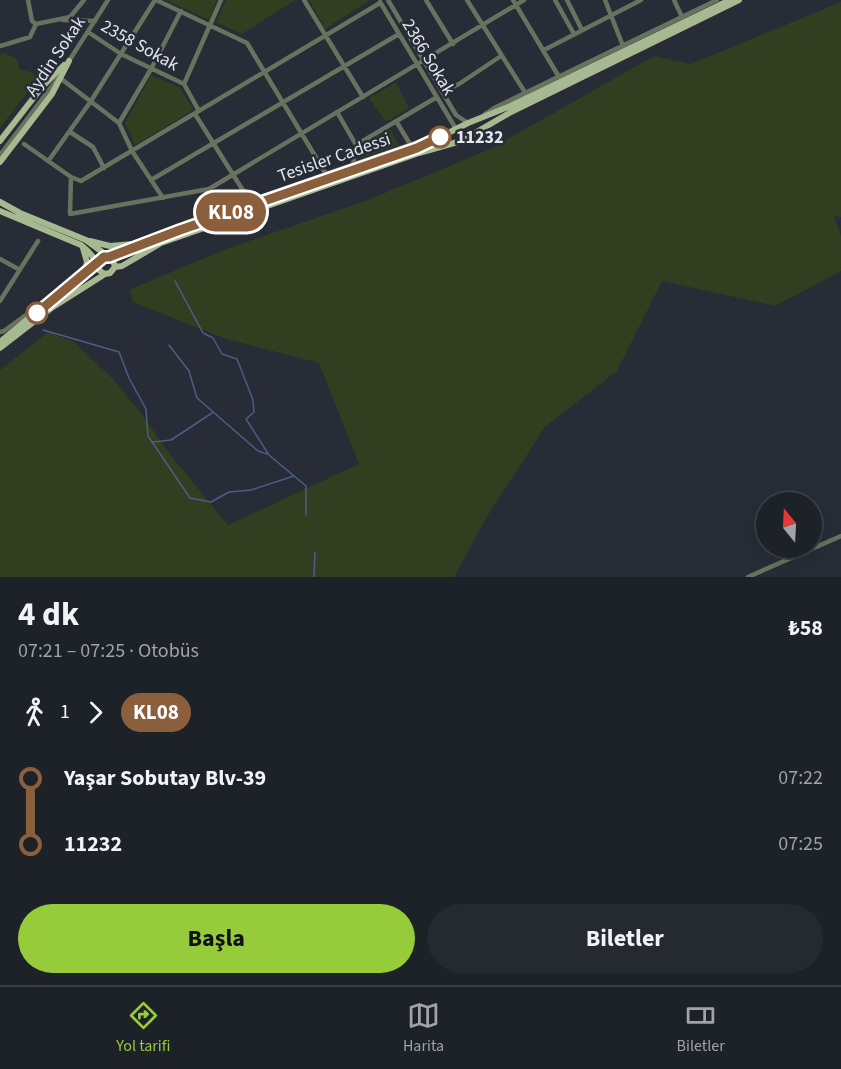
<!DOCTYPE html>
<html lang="tr">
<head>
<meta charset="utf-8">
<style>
  body { margin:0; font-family:"Source Sans 3",sans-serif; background:#252930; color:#f1f3f6; height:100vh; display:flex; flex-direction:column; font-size:22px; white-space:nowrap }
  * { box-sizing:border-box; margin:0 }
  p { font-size:20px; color:#a0a3a8 }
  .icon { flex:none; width:33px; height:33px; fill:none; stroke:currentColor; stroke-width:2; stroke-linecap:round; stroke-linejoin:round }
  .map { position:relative; height:577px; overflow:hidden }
  .sheet { display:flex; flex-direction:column; background:#1d2128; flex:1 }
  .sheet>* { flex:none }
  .badge { padding:0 12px; border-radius:20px; font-size:21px; line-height:39px }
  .needle { width:39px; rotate:342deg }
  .controls { position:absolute; left:756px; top:492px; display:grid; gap:12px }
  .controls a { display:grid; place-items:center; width:66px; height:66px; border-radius:50%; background:#1d2128; box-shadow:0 6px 24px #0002,0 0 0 2px #3b3e45; font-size:30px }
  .map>.badge { position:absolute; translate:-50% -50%; box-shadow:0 0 0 3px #fff }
  .legs { display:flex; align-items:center; gap:9px; height:66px; padding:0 18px; font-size:20px }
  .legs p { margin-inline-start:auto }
  .summary { display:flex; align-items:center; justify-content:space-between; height:102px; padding:0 18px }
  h1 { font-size:33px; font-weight:700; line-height:45px }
  .primary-button { display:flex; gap:12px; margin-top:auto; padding:12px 18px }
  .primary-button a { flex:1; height:69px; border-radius:36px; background:#96cc3a; color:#111; font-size:24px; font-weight:700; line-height:69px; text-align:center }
  .primary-button a+a { background:#252930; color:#f1f3f6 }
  ul { padding:0 18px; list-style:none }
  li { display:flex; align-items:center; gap:21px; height:66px; font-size:22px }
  li i { display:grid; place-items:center; width:9px; height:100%; margin:0 8px; background:currentColor }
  li i::after { content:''; width:15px; height:15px; margin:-8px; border:4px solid; border-radius:50%; background:#1d2128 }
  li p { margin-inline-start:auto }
  li:first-child i { background:linear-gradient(#0000 50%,currentColor 0) }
  li:last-child i { background:linear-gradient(currentColor 50%,#0000 0) }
  .tab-bar { display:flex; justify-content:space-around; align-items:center; height:84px; border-top:2px solid #3b3e45; background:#1d2128; font-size:16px; color:#a0a3a8 }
  .tab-bar a { display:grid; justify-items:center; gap:3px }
  .tab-bar .selected { color:#96cc3a }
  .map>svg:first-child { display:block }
  .green { fill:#313e1f }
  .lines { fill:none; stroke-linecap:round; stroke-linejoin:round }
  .stream { stroke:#4c5e88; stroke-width:1.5 }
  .minor { stroke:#69725e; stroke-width:4.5 }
  .major { stroke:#a6b990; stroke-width:6 }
  .line-1-casing { stroke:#fff; stroke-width:14 }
  .line-1 { stroke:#8b5e3c; stroke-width:9 }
  .stop-1-dot { fill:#fff; stroke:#8b5e3c; stroke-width:3 }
  .labels { text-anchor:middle; stroke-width:5; stroke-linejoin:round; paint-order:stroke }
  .street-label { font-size:18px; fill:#e3e6ed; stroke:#272c36 }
  .stop-label { font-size:18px; font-weight:bold; fill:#e3e6ed; stroke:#272c36; text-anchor:start }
</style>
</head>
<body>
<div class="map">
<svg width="841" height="577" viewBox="0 0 841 577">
  <rect width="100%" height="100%" fill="#272c36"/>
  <path class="green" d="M 165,0 L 217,0 L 209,20 Z
    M 226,0 L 295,0 L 242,34 L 216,22 Z
    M 309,0 L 370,0 L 325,29 Z
    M 841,2 L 841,217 L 834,216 L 841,236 L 841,271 L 775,306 L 662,281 L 617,371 L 545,427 L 488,515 L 454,577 L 0,577 L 0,370 L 48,332 L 74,342 L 114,380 L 144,417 L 168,452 L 228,525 L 359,464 L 319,363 L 226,339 L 133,302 L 129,290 L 226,249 L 368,200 L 490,149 L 654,56 L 691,64 Z
    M 3,53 L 16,58 L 20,70 L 32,72 L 38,79 L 0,128 L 0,56 Z
    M 151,75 L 179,87 L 194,110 L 135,145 L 125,123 Z
    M 396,83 L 409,108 L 386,122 L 369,98 Z
    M 390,129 L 399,145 L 359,159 L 361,145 Z"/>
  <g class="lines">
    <path class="stream" d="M 175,281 L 203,333 L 213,338 L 222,354 L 237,359 L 253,400 L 254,412 L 246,419 L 269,455 L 306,486 L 306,515
      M 43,330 L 119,352 L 129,378 L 146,409 L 148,436 L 190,498 L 211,502 L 229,492 L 251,490 L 294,476
      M 169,345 L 189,371 L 197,398 L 258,451 L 267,454
      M 153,442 L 171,440 L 212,413
      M 314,577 L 315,552"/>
    <path class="minor" d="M 28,0 L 32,21 L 36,24
      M 156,0 L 247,43 L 326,174
      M 304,0 L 363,97
      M 388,0 L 456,115 L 468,123
      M 426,0 L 453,44
      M 467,0 L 526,94
      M 513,0 L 559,77
      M 555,0 L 574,34
      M 567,0 L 582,30
      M 605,0 L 623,46
      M 674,0 L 682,17
      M 380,2 L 456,129
      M 63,20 L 95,21
      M 36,24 L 70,17 L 84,0
      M 88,32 L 121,54 L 184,84 L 199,111
      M 0,46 L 30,37 L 36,24
      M 544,50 L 641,0
      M 67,64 L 108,0
      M 60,78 L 119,123 L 132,151 L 163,198
      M 184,84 L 221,0
      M 442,92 L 459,84 L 501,56
      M 337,112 L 356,145
      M 195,114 L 249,200
      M 485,114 L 494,108 L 717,0
      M 396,121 L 410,144
      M 119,123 L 151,69 L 181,11
      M 70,132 L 93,147 L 104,168
      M 24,144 L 71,177 L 81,181 L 380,3
      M 0,155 L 58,78
      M 49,160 L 91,101 L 155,0
      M 353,165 L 356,145 L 437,97
      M 71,177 L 70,214 L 209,189 L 524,0
      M 151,180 L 399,34
      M 180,230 L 185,223 L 424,140 L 433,141
      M 0,259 L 20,270
      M 0,301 L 38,241
      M 0,332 L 4,331 L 56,293
      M 748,577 L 841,536"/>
    <path class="major" d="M 0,141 L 42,87 L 64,65
      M 0,162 L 52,94 L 69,61
      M 0,202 L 20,213 L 86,240 L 113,260 L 115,267
      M 0,211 L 81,245 C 94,256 94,258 100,271 L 105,274
      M 90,241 L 110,246 L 133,244
      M 83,248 L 87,262 L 84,273
      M 0,342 L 103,257 L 109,257 L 180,230 L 426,144 L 468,123 L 508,107 L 730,0
      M 0,348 L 53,307 L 105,274 L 110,273 L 115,267 L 122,266 L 161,243 L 419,153 L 461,141 L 511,112 L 739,0"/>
  </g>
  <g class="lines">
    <defs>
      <path id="line-1" d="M 37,313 L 104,257 L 109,257 L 180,230 L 417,148 L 440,137"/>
    </defs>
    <use href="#line-1" class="line-1-casing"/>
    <use href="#line-1" class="line-1"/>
  </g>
  <g class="stop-1-dot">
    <circle cx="440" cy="137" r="10"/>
    <circle cx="37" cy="313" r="10"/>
  </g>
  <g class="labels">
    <g class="street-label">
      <text transform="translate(140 45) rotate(29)" y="6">2358 Sokak</text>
      <text transform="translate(55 56) rotate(-56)" y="6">Aydin Sokak</text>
      <text transform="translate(429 57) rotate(59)" y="6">2366 Sokak</text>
      <text transform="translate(334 157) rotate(-19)" y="6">Tesisler Cadessi</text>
    </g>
    <g class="stop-label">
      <text x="456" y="143">11232</text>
    </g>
  </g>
</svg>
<div class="controls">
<a><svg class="needle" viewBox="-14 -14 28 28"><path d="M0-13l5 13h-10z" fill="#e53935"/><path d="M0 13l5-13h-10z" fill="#a0a3a8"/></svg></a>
</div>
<b class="badge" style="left:231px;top:212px;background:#8b5e3c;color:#fff">KL08</b>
</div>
<section class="sheet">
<div class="summary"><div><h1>4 dk</h1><p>07:21 – 07:25 · Otobüs</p></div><b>₺58</b></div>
<div class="legs"><svg class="icon" aria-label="walk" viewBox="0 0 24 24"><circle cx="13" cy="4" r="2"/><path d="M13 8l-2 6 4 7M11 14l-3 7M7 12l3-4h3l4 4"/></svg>1<svg class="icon" aria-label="forward" viewBox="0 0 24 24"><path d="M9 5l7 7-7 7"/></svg><b class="badge" style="background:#8b5e3c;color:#fff">KL08</b></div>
<ul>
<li><i style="color:#8b5e3c"></i><b>Yaşar Sobutay Blv-39</b><p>07:22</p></li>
<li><i style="color:#8b5e3c"></i><b>11232</b><p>07:25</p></li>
</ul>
<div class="primary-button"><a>Başla</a><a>Biletler</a></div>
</section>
<nav class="tab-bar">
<a class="selected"><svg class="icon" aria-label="directions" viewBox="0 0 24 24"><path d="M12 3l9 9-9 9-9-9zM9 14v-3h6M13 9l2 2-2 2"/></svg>Yol tarifi</a>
<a><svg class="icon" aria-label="map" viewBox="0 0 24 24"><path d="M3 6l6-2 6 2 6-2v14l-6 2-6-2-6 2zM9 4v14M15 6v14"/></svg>Harita</a>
<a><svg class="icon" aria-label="tickets" viewBox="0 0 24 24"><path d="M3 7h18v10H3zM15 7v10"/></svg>Biletler</a>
</nav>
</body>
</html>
